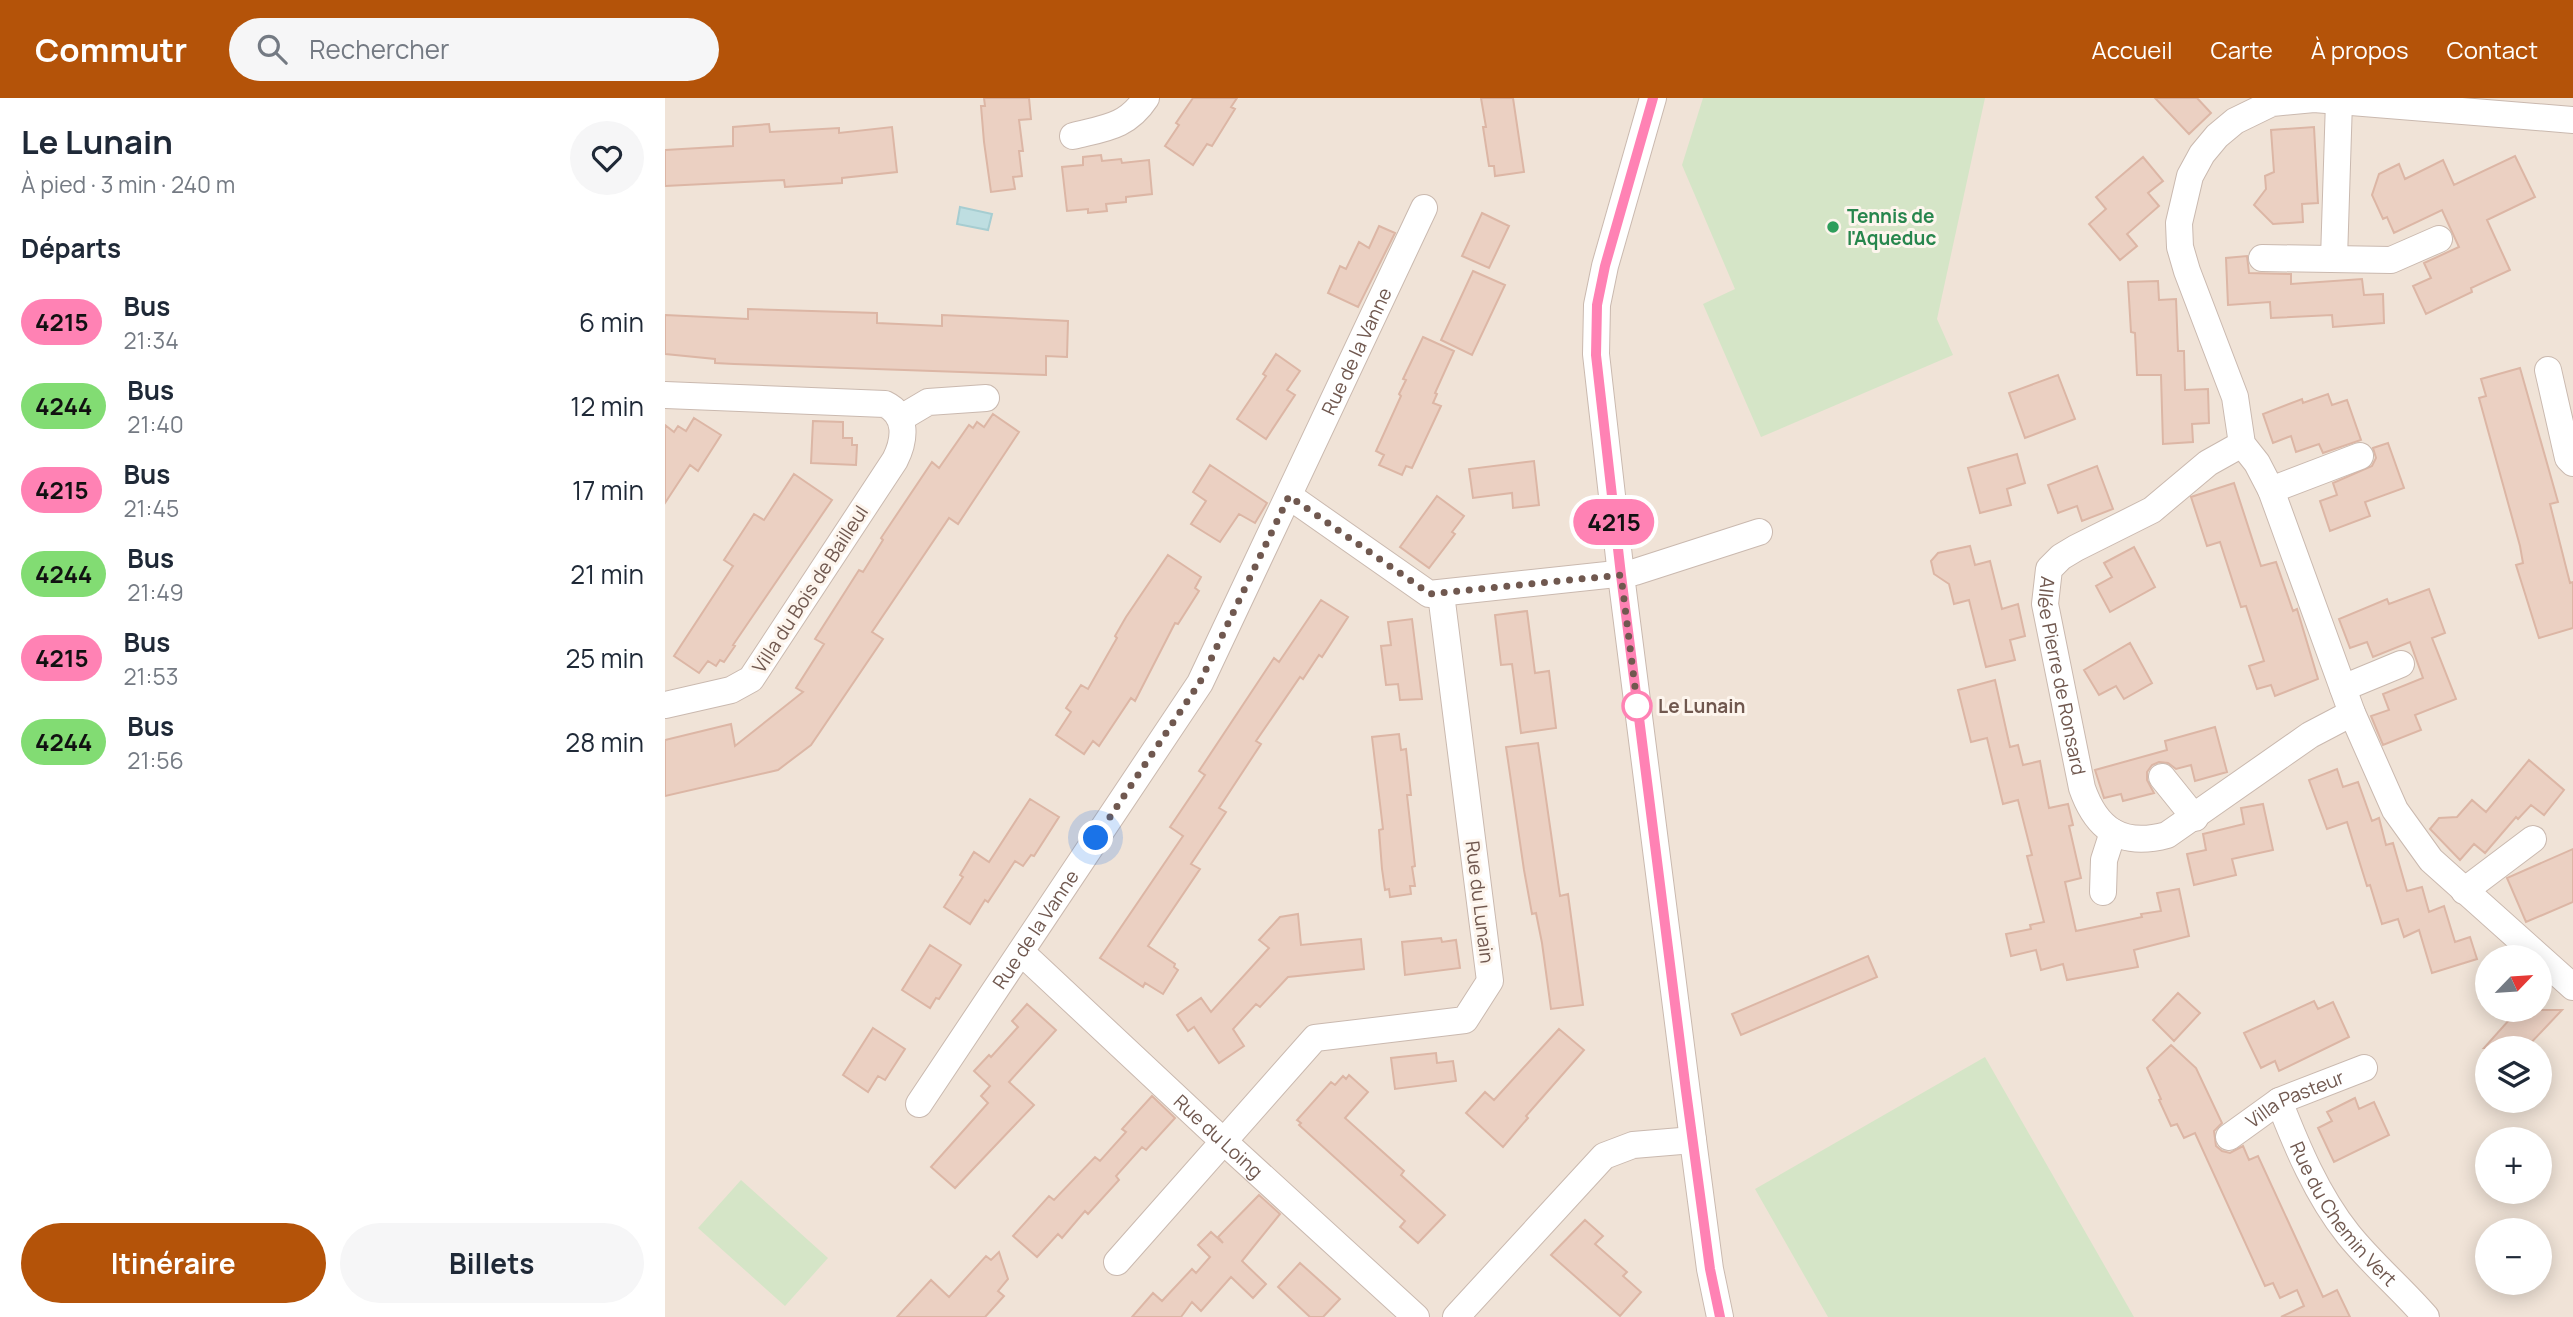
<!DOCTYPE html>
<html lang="fr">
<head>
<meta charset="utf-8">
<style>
  body { margin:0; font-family:Manrope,sans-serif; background:#f6f6f7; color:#1f2937; height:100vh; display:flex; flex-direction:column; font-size:26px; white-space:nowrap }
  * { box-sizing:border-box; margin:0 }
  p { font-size:23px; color:#747a83 }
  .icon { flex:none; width:38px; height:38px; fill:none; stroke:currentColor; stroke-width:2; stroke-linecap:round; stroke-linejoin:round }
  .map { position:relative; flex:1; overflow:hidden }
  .panel { display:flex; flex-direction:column; background:#fff; width:665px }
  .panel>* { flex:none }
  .badge { padding:0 14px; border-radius:23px; font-size:24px; line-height:46px }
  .needle { width:46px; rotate:65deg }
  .tools { position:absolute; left:1810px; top:847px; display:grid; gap:14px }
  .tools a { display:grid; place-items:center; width:77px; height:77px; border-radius:50%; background:#fff; box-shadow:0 4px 18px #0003; font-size:35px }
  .you { position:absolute; width:35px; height:35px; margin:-18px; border:5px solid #fff; border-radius:50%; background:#1a73e8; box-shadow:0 0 0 10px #1a73e833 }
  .map>.badge { position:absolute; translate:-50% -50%; box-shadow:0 0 0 4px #fff }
  h2 { padding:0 21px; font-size:26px; line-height:63px }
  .round { display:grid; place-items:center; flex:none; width:74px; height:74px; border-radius:37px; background:#f6f6f7 }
  .summary { display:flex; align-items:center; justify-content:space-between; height:119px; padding:0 21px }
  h1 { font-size:33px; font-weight:700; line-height:52px }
  .action { display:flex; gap:14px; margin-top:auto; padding:14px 21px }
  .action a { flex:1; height:80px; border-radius:42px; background:#b45309; color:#fff; font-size:28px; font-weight:700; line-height:80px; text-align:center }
  .action a+a { background:#f6f6f7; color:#1f2937 }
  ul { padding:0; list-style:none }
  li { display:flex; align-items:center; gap:21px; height:84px; padding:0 21px }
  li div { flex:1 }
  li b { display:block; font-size:26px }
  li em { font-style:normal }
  li .badge { min-width:77px; font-weight:700; text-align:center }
  header { display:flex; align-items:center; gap:42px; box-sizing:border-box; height:98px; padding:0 35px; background:#b45309; color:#fff }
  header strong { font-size:33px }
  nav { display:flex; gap:38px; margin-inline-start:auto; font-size:24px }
  .search { width:490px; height:63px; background:#f6f6f7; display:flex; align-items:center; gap:18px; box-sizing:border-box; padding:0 24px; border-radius:38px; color:#747a83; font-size:26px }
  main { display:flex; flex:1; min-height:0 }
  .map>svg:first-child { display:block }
  .residential { fill:#f0e3d7; fill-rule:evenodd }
  .green { fill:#d5e5c7 }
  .water { fill:#bedee1; stroke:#a6cdd1; stroke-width:2 }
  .building { fill:#ebd0c2; stroke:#dcb6a5; stroke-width:2 }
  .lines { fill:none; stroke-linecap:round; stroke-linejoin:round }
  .minor-casing { stroke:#cab9af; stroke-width:28 }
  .minor { stroke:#fff; stroke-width:26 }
  .line-casing { stroke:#fff; stroke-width:16 }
  .line { stroke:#ff82b4; stroke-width:10 }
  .walk { stroke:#70584f; stroke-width:7; stroke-dasharray:0 12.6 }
  .leisure-dot { fill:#2e9e5b; stroke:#fdf5ed; stroke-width:2.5 }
  .stop-dot { fill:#fff; stroke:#ff82b4; stroke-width:3.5 }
  .labels { text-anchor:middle; stroke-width:6; stroke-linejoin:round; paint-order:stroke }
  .leisure-label { font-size:19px; font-weight:bold; fill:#27864d; stroke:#fdf5ed; text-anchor:start }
  .street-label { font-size:19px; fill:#70584f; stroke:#fdf5ed }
  .stop-label { font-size:19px; font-weight:bold; fill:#70584f; stroke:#fdf5ed; text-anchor:start }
</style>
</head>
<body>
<header>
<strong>Commutr</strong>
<div class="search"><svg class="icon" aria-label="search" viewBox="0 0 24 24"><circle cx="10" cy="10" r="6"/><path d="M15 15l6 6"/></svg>Rechercher</div>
<nav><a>Accueil</a><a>Carte</a><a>À propos</a><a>Contact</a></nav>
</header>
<main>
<section class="panel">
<div class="summary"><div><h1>Le Lunain</h1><p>À pied · 3 min · 240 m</p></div><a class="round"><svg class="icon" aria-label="heart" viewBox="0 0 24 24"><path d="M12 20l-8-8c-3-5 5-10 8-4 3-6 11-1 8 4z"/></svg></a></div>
<h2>Départs</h2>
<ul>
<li><span class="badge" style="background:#ff82b4;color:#111">4215</span><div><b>Bus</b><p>21:34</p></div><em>6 min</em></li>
<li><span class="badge" style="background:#82dc73;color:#111">4244</span><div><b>Bus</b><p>21:40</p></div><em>12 min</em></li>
<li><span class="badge" style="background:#ff82b4;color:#111">4215</span><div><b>Bus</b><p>21:45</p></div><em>17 min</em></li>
<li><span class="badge" style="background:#82dc73;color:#111">4244</span><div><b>Bus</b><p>21:49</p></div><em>21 min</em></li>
<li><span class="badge" style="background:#ff82b4;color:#111">4215</span><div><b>Bus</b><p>21:53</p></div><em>25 min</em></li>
<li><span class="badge" style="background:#82dc73;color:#111">4244</span><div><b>Bus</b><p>21:56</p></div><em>28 min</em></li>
</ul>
<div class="action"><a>Itinéraire</a><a>Billets</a></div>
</section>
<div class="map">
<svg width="1908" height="1219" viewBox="0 0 1908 1219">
  <rect width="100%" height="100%" fill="#f9f1e7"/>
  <path class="residential" d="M 0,0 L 1908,0 L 1908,1219 L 0,1219 ZM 1822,859 L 1874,859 L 1874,912 L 1822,912 ZM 1822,950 L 1874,950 L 1874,1003 L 1822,1003 ZM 1822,1041 L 1874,1041 L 1874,1094 L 1822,1094 ZM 1822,1132 L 1874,1132 L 1874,1185 L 1822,1185 Z"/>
  <path class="green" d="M 1038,0 L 1320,0 L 1272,221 L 1288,257 L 1096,339 L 1038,206 L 1070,191 L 1017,67 Z
    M 1320,959 L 1469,1219 L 1163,1219 L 1090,1091 Z
    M 76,1082 L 163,1160 L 120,1208 L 33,1130 Z"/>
  <path class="water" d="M 295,109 L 327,116 L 323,132 L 292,126 Z"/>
  <path class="building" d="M 319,0 L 364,0 L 366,21 L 354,22 L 358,53 L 354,53 L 357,78 L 348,79 L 350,91 L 326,94 L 319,44 L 316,8 L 320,8 Z
    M 528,0 L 572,0 L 566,9 L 570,11 L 547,48 L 542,46 L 528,67 L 500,48 L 514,27 L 511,25 Z
    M 816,0 L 848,0 L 859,74 L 830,78 L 829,68 L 824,68 L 818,29 L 821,29 Z
    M 1490,0 L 1532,0 L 1546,15 L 1524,36 Z
    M 104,26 L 105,34 L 174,30 L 174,35 L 227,29 L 232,74 L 177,80 L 177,85 L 120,89 L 119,82 L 0,88 L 0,52 L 68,48 L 68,29 Z
    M 1649,29 L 1653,105 L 1637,106 L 1638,124 L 1608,126 L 1589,107 L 1601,91 L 1600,78 L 1609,74 L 1606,32 Z
    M 436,57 L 437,63 L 456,61 L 457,65 L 484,62 L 487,96 L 461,99 L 461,104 L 441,106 L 442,113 L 423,115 L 423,111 L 402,113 L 397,69 L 418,67 L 418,59 Z
    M 1850,58 L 1870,99 L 1822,122 L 1845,172 L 1806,190 L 1807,194 L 1761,216 L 1748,188 L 1766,180 L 1759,165 L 1794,149 L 1777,112 L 1729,135 L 1722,119 L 1718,121 L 1707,97 L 1714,76 L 1734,66 L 1740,81 L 1778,62 L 1789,87 Z
    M 1478,59 L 1498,83 L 1483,95 L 1494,108 L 1462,136 L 1472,148 L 1455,162 L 1424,126 L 1441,111 L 1431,99 Z
    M 817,115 L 844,128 L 824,170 L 797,158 Z
    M 714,128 L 730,135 L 693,209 L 663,195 L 675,168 L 681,171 L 694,144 L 704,150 Z
    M 1582,158 L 1584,175 L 1626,176 L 1626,186 L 1697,181 L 1699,197 L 1718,196 L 1719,225 L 1668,229 L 1667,217 L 1606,220 L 1605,204 L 1563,207 L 1561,160 Z
    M 808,173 L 840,187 L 807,257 L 776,242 Z
    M 1493,183 L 1494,202 L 1511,201 L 1513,253 L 1519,253 L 1520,292 L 1543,291 L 1544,325 L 1527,326 L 1528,344 L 1498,346 L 1496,277 L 1472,277 L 1470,235 L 1466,234 L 1463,184 Z
    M 83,211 L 212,215 L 212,225 L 277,228 L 277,217 L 403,223 L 402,259 L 381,258 L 381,277 L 69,266 L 50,265 L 50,261 L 0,256 L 0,217 L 83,221 Z
    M 758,239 L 789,253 L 770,295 L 772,296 L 768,305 L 776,308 L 747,370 L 741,368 L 737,377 L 714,367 L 719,357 L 711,353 L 736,298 L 734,296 L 741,282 L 738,281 Z
    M 611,256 L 635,273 L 622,292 L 630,297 L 601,341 L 572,321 L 601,278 L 598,276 Z
    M 1855,270 L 1893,404 L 1885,406 L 1905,485 L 1908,484 L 1908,530 L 1874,540 L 1851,467 L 1858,465 L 1855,448 L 1814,300 L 1821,298 L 1816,281 Z
    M 1393,277 L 1410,321 L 1360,340 L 1344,295 Z
    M 1663,296 L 1667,307 L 1682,302 L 1696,342 L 1658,355 L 1654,346 L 1631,354 L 1626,338 L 1608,345 L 1598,316 L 1637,301 L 1638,305 Z
    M 328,316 L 354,334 L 293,426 L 284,420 L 207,534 L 218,541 L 146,647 L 113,672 L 0,698 L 0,642 L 66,626 L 70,648 L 138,594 L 131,590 L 159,546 L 150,541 L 194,472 L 198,474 L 218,442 L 216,440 L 267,364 L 274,370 L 304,327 L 308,330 L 312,324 L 319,329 Z
    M 29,320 L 56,337 L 33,373 L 25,367 L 0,405 L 0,327 L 9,334 L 13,328 L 21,333 Z
    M 148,323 L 178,324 L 178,340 L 187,340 L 187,347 L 192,347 L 191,367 L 146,365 Z
    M 1723,345 L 1739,390 L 1700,404 L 1705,418 L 1665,433 L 1655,403 L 1672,397 L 1668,385 L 1707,368 L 1711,360 L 1708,350 Z
    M 1352,356 L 1360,385 L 1342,391 L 1346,407 L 1315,415 L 1303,370 Z
    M 869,363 L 874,407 L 848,410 L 847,395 L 808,400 L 804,371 Z
    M 545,367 L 602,405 L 590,425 L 574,416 L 555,444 L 526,426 L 541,403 L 528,394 Z
    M 1432,368 L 1448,411 L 1417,423 L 1412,408 L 1393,415 L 1383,387 Z
    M 129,376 L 167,402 L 68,547 L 70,548 L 59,564 L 55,562 L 51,568 L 43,563 L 34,575 L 9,558 L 68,468 L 59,462 L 89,416 L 99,422 Z
    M 1569,385 L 1596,468 L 1611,464 L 1628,513 L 1632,511 L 1653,581 L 1610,598 L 1606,587 L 1592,591 L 1584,568 L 1599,563 L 1581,508 L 1576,509 L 1555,444 L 1542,448 L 1526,399 Z
    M 772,398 L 799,418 L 787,434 L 790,436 L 764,470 L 735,449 Z
    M 1305,448 L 1310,467 L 1325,463 L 1337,511 L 1353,506 L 1360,538 L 1345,542 L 1350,562 L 1321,569 L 1304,502 L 1289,506 L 1284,486 L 1269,476 L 1266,463 L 1273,455 Z
    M 1469,449 L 1490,489 L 1445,514 L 1431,488 L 1447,479 L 1439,465 Z
    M 503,457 L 536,479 L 530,490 L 534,493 L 513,526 L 510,525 L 470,603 L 466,600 L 434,648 L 428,643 L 419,656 L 391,637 L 406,614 L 401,610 L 416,587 L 423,591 L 452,540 L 450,538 L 461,519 Z
    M 1764,491 L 1780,535 L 1767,540 L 1791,601 L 1750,617 L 1756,632 L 1718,647 L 1706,618 L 1724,612 L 1718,596 L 1758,580 L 1745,544 L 1708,559 L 1702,544 L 1685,550 L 1674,521 L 1722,501 L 1724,506 Z
    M 656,502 L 683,519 L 657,559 L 654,557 L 638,581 L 635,579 L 591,643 L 596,646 L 554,710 L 561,714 L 526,766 L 535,771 L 483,848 L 510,866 L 509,869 L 513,872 L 498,896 L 480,885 L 478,889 L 435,860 L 518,738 L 505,729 L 540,677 L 534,673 L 609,560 L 614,564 Z
    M 862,513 L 870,575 L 884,573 L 891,630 L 856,635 L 847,566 L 836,567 L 830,517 Z
    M 747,521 L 757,601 L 735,602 L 733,586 L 721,587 L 716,548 L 726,547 L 723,524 Z
    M 1465,545 L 1487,585 L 1459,601 L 1451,588 L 1434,597 L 1419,572 Z
    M 1330,582 L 1345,649 L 1353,647 L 1358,667 L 1375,663 L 1384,710 L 1403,706 L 1408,727 L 1404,728 L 1416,780 L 1400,784 L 1411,833 L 1477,819 L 1476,816 L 1496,813 L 1492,795 L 1514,791 L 1524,838 L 1469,852 L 1473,869 L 1402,882 L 1398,866 L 1376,872 L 1371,852 L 1346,858 L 1341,836 L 1366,831 L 1365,827 L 1379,824 L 1362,758 L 1367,757 L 1353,702 L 1338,706 L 1322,640 L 1306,644 L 1293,592 Z
    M 1550,629 L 1562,674 L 1530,683 L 1526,667 L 1511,671 L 1503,665 L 1494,664 L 1487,667 L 1482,674 L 1482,682 L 1489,695 L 1458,703 L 1456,696 L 1439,700 L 1430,672 L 1502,652 L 1500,643 Z
    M 734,636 L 736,652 L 741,651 L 746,697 L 742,697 L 750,768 L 747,769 L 750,788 L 745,788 L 746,796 L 725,799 L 724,791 L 720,792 L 717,771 L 714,732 L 718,731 L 707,639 Z
    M 873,645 L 895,798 L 903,796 L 918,907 L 886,911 L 877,845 L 871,815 L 867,816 L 859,772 L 841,649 Z
    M 1864,662 L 1899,692 L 1879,717 L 1866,707 L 1853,721 L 1851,719 L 1820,755 L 1809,746 L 1795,762 L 1765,731 L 1774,720 L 1792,719 L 1807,702 L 1821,714 Z
    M 1672,671 L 1678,689 L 1693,684 L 1707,723 L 1714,720 L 1721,747 L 1728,745 L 1742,793 L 1757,789 L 1764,814 L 1779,808 L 1790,844 L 1805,839 L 1812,861 L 1767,875 L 1754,832 L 1739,839 L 1733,821 L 1717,826 L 1705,787 L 1702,788 L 1682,724 L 1662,731 L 1644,682 Z
    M 365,701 L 394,719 L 369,758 L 366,757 L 358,768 L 350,763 L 323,804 L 320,802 L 305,826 L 279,809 L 298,779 L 295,777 L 309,754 L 324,764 Z
    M 1598,706 L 1608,752 L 1567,761 L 1571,777 L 1529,787 L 1522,756 L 1541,752 L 1538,736 L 1579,726 L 1576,710 Z
    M 1908,751 L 1908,804 L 1861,824 L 1842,780 Z
    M 633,816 L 636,847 L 696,841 L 699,871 L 623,879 L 595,909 L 591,906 L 568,931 L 579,948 L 554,965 L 529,929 L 523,933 L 512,917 L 536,900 L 546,914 L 604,850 L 594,842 L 615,819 Z
    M 776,840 L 777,844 L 791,842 L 795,870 L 740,877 L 737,844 Z
    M 265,847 L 296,867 L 274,901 L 271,900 L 265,910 L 237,892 Z
    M 1203,858 L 1212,879 L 1076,937 L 1067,916 Z
    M 1513,895 L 1535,915 L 1509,943 L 1488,922 Z
    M 1649,903 L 1653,911 L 1668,904 L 1684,939 L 1614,973 L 1610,963 L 1596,970 L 1579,935 Z
    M 362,906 L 391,932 L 344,984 L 369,1007 L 290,1090 L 266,1069 L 323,1005 L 316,998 L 325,988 L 309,973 L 324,957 L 326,959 L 353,929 L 347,923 Z
    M 1853,912 L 1897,912 L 1861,950 L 1819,950 Z
    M 208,930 L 240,951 L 220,982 L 213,978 L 203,994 L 178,977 Z
    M 894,931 L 919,952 L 861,1018 L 863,1020 L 838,1049 L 801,1015 L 820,994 L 829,1002 Z
    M 1506,947 L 1531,970 L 1557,1025 L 1549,1033 L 1551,1048 L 1557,1053 L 1565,1055 L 1578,1048 L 1584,1062 L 1593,1058 L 1658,1199 L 1672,1192 L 1685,1219 L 1616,1219 L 1639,1208 L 1632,1192 L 1615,1200 L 1608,1185 L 1600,1188 L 1530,1035 L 1519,1040 L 1512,1026 L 1506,1028 L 1494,1002 L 1496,1001 L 1482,970 Z
    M 771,955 L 772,965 L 788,963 L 791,983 L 730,991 L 726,960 Z
    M 684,977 L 703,994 L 680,1020 L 739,1073 L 736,1077 L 780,1117 L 753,1145 L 735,1129 L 740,1123 L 634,1027 L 636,1025 L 632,1022 L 666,984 L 670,987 L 678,978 L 681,981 Z
    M 487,998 L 510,1020 L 481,1052 L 477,1049 L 451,1078 L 454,1082 L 423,1116 L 420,1113 L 397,1140 L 393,1136 L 372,1159 L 348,1138 L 384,1098 L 389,1102 L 430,1059 L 435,1063 L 461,1034 L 457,1031 Z
    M 1690,1000 L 1694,1011 L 1709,1004 L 1724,1037 L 1669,1064 L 1653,1030 L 1667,1023 L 1662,1014 Z
    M 594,1097 L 615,1116 L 577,1163 L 601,1186 L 588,1200 L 566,1179 L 536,1213 L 527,1204 L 516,1219 L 467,1219 L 488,1195 L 497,1203 L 527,1171 L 531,1175 L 545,1159 L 533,1147 L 546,1134 L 558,1145 L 553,1139 Z
    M 920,1122 L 938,1138 L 930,1146 L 962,1174 L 958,1178 L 976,1194 L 955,1218 L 886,1157 Z
    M 334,1154 L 343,1181 L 333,1193 L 339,1198 L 320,1219 L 232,1219 L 266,1182 L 284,1199 L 321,1158 L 326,1162 Z
    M 635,1165 L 675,1201 L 658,1219 L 645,1219 L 613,1189 Z"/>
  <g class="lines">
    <defs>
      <g id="minor">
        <path d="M 988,0 L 940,168 L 932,207 L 931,256 L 956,477 L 1028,1042 L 1045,1171 L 1055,1219"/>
        <path d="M 1908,22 L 1649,1 L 1607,5 L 1570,23 L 1552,38 L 1537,56 L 1525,78 L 1514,125 L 1515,149 L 1522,173 L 1570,299 L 1577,346 L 1592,365 L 1606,392 L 1687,615 L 1730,712 L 1766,762 L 1908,889"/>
        <path d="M 408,38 C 440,30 462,29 481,0"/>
        <path d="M 1597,160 L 1726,162 L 1774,141"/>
        <path d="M 1669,161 L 1674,3"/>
        <path d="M 1883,272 L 1903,360 L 1908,365"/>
        <path d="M 0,297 L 220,306 C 243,317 240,342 230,362 L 86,581 L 66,592 L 0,607"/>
        <path d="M 236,320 L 263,304 L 321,300"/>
        <path id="s1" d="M 1577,346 L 1543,365 L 1487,412 L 1411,450 L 1396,459 L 1384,471 L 1380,506 L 1417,690 C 1432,733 1458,749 1502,737 L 1645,637 L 1687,615"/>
        <path d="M 1606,392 L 1695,358"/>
        <path d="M 624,398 L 764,496 L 970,474 L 1094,434"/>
        <path d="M 1678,590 L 1736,566"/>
        <path d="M 1497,679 L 1530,720"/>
        <path d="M 1799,793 L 1868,741"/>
        <path d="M 1438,794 L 1439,762 L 1448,734"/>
        <path id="s2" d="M 356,854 L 544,1030 L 751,1219"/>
        <path id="s3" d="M 1614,1003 C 1632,1049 1652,1097 1683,1136 C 1707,1166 1736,1190 1761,1219"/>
        <path id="s4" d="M 254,1006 L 535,585 L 759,110"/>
        <path id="s5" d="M 1564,1039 L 1614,1003 L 1699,970"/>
        <path d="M 452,1164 L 650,940 L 800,922 L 825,883 L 776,496"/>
        <path d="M 791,1219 L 939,1058 L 968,1047 L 1028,1042"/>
      </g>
    </defs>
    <use href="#minor" class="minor-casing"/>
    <use href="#minor" class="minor"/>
  </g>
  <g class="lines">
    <defs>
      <path id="line" d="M 988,0 L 940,168 L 932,207 L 931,257 L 956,477 L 1021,993 L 1045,1171 L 1055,1219"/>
    </defs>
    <use href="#line" class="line-casing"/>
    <use href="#line" class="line"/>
    <path class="walk" d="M 431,740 L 535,584 L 624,398 L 765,496 L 956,477 L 973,613 L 972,608"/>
  </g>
  <circle class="leisure-dot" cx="1168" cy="129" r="7"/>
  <circle class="stop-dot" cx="972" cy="608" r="14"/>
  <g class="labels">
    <g class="leisure-label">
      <text x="1182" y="125">Tennis de<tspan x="1182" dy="22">l'Aqueduc</tspan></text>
    </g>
    <g class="street-label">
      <text dy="7" stroke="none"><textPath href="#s4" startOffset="873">Rue de la Vanne</textPath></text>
      <text transform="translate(145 491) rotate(-57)" y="7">Villa du Bois de Bailleul</text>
      <text dy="7" stroke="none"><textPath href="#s1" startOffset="340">Allée Pierre de Ronsard</textPath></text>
      <text transform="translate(815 804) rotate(83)" y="7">Rue du Lunain</text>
      <text dy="7" stroke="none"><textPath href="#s4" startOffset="210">Rue de la Vanne</textPath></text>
      <text dy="7" stroke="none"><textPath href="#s5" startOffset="77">Villa Pasteur</textPath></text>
      <text dy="7" stroke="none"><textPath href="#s2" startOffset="270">Rue du Loing</textPath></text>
      <text dy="7" stroke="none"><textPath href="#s3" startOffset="131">Rue du Chemin Vert</textPath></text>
    </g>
    <g class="stop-label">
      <text x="993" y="615">Le Lunain</text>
    </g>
  </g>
</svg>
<div class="tools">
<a><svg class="needle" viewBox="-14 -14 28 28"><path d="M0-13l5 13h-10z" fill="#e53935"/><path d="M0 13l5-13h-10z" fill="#747a83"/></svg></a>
<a><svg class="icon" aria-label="layers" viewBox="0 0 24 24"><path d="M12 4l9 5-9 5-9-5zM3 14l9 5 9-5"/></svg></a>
<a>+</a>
<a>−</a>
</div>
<div class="you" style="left:431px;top:740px"></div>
<b class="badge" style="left:949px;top:424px;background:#ff82b4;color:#111">4215</b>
</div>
</main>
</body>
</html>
